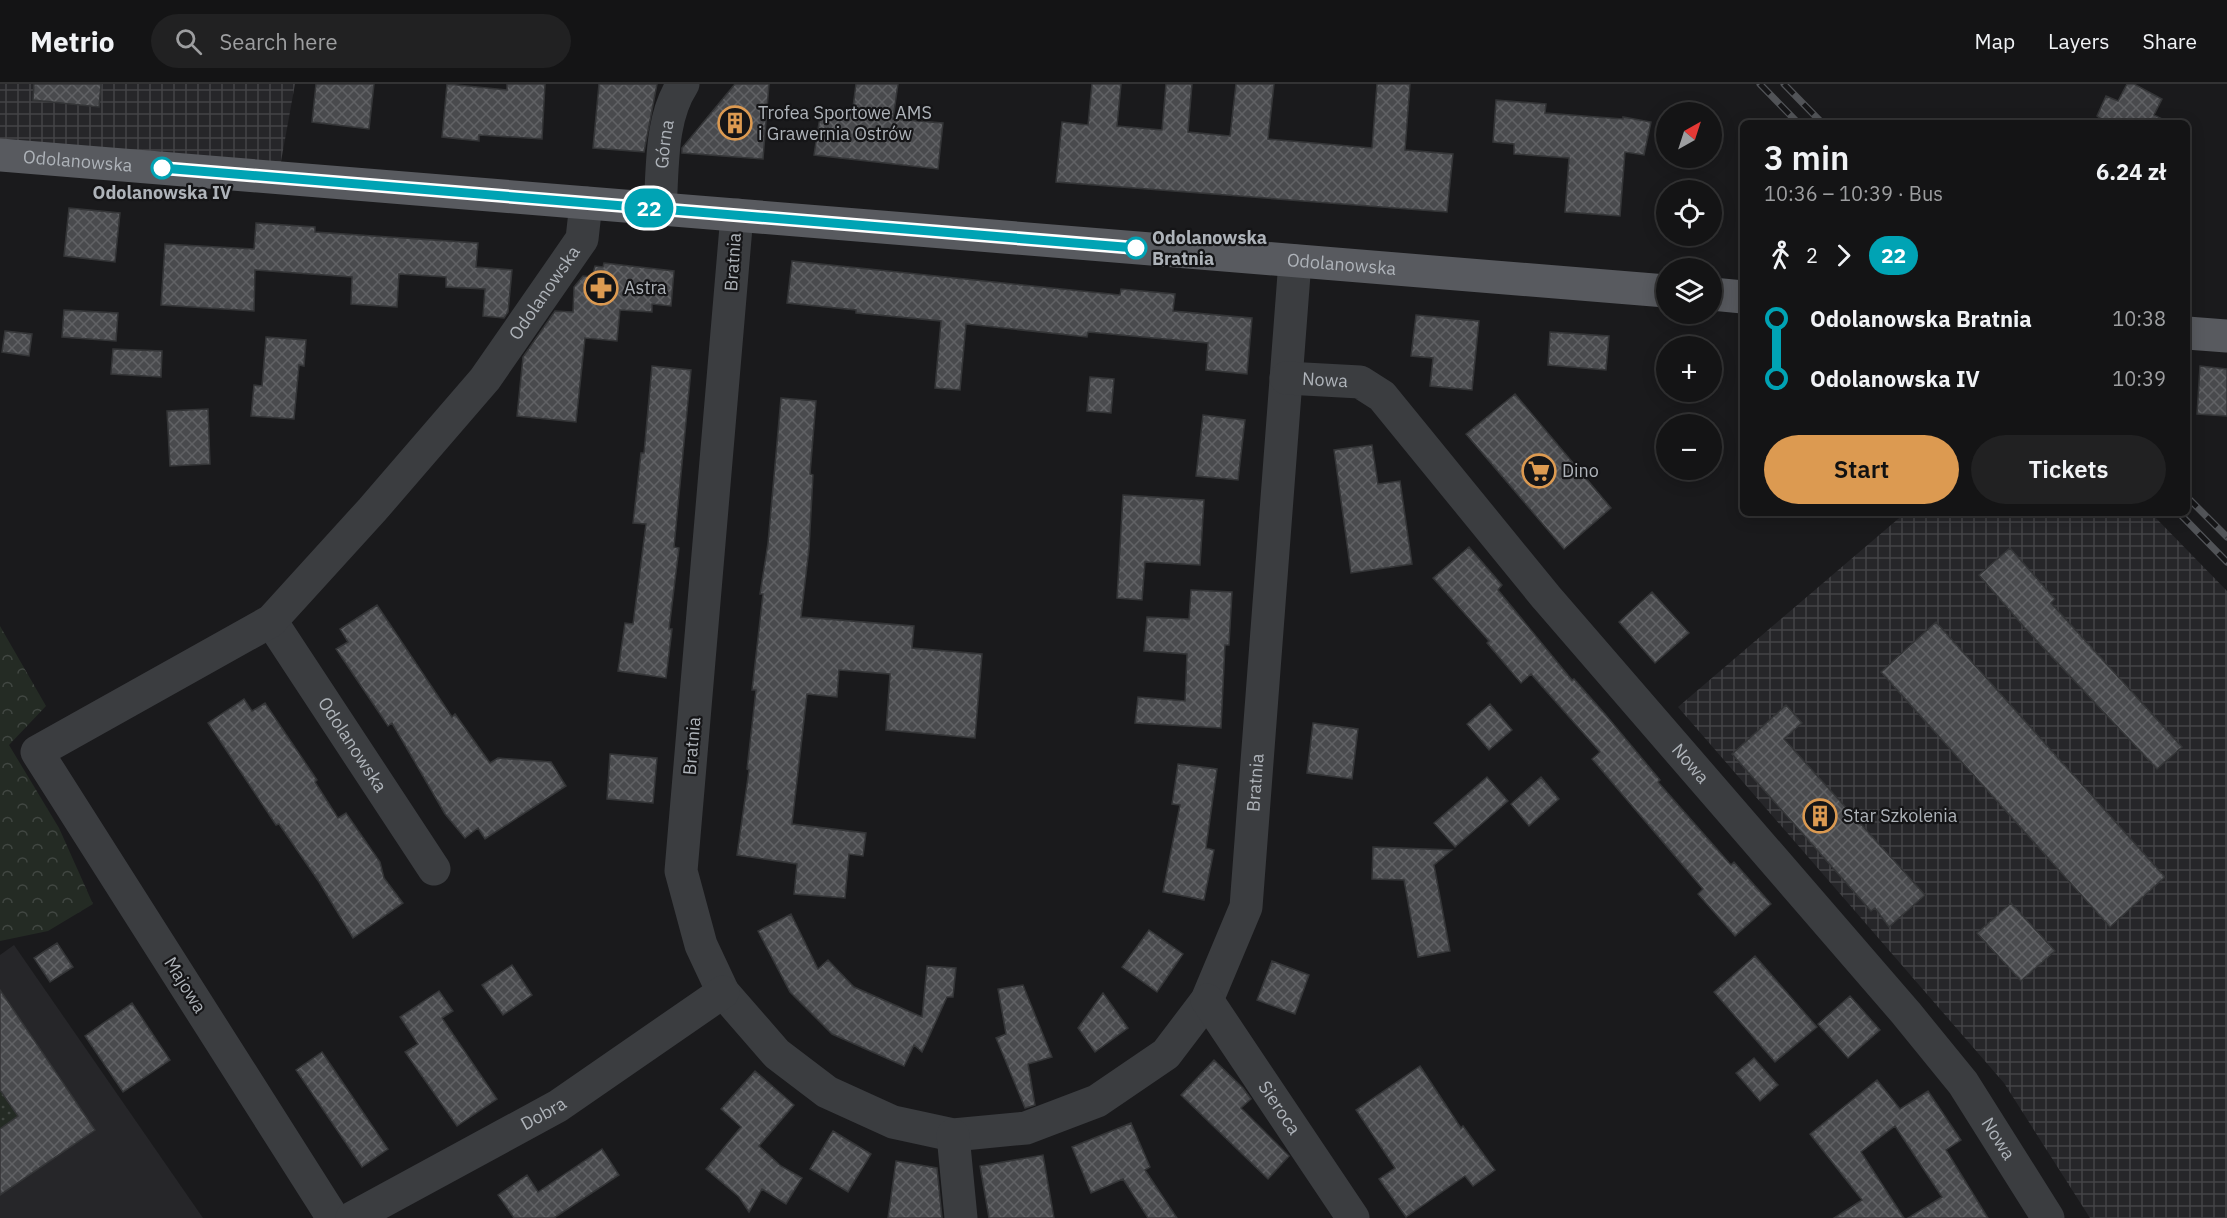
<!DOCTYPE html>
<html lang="en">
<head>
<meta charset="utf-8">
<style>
  body { margin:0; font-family:"IBM Plex Sans",sans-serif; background:#212122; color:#f1f3f6; height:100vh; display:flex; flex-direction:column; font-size:22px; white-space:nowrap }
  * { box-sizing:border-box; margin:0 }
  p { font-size:20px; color:#9d9ea0 }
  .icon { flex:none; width:33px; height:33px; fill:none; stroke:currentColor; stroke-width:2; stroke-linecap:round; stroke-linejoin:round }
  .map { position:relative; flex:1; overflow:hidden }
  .side { position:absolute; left:1740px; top:36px; width:450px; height:396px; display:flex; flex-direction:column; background:#141415; border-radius:9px; box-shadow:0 3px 15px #0003,0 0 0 2px #333334 }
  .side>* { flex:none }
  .badge { padding:0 12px; border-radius:20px; font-size:21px; line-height:39px }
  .needle { width:39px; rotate:39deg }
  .controls { position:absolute; left:1656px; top:18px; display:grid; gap:12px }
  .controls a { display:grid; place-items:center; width:66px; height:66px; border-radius:50%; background:#141415; box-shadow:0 3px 15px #0003,0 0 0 2px #333334; font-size:30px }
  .map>.badge { position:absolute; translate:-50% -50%; box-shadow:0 0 0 3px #fff }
  .legs { display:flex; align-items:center; gap:9px; height:66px; padding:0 24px; font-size:20px }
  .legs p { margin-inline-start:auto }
  .summary { display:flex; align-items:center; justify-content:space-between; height:102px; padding:0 24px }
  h1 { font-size:33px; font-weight:600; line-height:45px }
  .button { display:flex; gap:12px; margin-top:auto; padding:12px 24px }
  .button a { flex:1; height:69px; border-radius:36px; background:#dc9a51; color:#111; font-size:24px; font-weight:600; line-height:69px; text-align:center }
  .button a+a { background:#212122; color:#f1f3f6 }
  ul { padding:0 24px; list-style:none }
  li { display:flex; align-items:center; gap:21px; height:60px; font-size:22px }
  li i { display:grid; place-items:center; width:9px; height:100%; margin:0 8px; background:currentColor }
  li i::after { content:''; width:15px; height:15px; margin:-8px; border:4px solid; border-radius:50%; background:#141415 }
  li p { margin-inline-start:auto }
  li:first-child i { background:linear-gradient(#0000 50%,currentColor 0) }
  li:last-child i { background:linear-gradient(currentColor 50%,#0000 0) }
  header { display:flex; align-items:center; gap:36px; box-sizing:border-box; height:84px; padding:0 30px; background:#141415; border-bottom:2px solid #333334 }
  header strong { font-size:28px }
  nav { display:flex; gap:33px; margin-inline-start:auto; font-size:21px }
  .search { width:420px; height:54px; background:#212122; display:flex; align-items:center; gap:15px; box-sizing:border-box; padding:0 21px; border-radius:33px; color:#9d9ea0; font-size:22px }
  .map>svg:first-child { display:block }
  .built { fill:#262629 }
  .industrial { fill:url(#industrial-grid) }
  .forest { fill:url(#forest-crowns) }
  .park { fill:url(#park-dots) }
  .building { fill:url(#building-cross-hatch); stroke:#343537; stroke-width:1.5 }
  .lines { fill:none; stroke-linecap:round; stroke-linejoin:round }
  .minor { stroke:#3b3d40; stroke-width:33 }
  .major { stroke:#585a5f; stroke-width:33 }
  .rail-casing { stroke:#515357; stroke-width:7 }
  .rail { stroke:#151517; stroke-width:4.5; stroke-dasharray:14; stroke-linecap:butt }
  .line-1-casing { stroke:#fff; stroke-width:14 }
  .line-1 { stroke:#00a3b4; stroke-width:9 }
  .stop-1-dot { fill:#fff; stroke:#00a3b4; stroke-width:3 }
  .labels { text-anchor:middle; stroke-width:4.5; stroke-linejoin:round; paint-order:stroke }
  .poi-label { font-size:18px; fill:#aeb3b9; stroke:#151517; text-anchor:start }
  .street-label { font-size:18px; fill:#aeb3b9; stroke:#151517 }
  .stop-label { font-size:18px; font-weight:bold; fill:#aeb3b9; stroke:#151517 }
</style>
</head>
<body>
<header>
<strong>Metrio</strong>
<div class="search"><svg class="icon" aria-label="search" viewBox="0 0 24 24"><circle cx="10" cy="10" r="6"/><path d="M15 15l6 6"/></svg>Search here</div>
<nav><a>Map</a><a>Layers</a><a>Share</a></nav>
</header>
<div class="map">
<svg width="2227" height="1134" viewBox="0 0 2227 1134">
  <defs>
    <pattern id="industrial-grid" width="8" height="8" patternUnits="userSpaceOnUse" patternTransform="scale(1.5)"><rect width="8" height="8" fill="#262629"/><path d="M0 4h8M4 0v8" fill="none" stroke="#434346"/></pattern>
    <pattern id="forest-crowns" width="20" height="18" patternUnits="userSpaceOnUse" patternTransform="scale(1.5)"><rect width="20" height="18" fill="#242b24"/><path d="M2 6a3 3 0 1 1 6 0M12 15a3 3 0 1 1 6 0" fill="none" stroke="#414742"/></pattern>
    <pattern id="park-dots" width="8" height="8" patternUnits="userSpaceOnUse" patternTransform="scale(1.5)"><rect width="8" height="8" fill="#242b24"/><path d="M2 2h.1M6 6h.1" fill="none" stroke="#414742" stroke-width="1.8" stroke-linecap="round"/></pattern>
    <pattern id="building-cross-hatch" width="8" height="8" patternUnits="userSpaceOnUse" patternTransform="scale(1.5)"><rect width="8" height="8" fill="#494a4d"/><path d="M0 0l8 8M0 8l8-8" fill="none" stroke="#616265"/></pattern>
  </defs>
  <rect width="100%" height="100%" fill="#1a1a1c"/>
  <path class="built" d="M 14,861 L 203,1134 L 0,1134 L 0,871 Z"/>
  <path class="industrial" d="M 0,0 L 295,0 L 278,94 L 0,71 Z
    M 1905,429 L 2151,429 L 2227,507 L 2227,1134 L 2090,1134 L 2004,999 L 1678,623 Z"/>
  <path class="forest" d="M 0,542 L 46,622 L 9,661 L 59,744 L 93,820 L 48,847 L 0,857 Z"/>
  <path class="park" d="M 0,1006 L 18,1032 L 0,1045 Z"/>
  <path class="building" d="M 34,0 L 101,0 L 99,23 L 33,16 Z
    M 316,0 L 374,0 L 369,45 L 312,38 Z
    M 447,0 L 507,6 L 507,0 L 545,0 L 542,55 L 479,51 L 479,57 L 442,53 Z
    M 599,0 L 657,0 L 644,68 L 593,64 Z
    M 735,0 L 769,0 L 763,75 L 682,69 L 682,64 Z
    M 856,0 L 898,0 L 893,35 L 943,39 L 938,85 L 814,71 L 821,26 L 852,31 Z
    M 1092,0 L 1121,0 L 1117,42 L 1162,46 L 1166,0 L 1192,0 L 1188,48 L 1230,52 L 1236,0 L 1274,0 L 1268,55 L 1372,64 L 1377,0 L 1410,0 L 1405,66 L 1453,70 L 1447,128 L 1056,98 L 1062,38 L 1088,41 Z
    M 2127,0 L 2134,0 L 2162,15 L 2154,31 L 2170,39 L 2107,39 L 2097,32 L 2106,12 L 2118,17 Z
    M 1496,16 L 1546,20 L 1545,29 L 1623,35 L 1623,33 L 1651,38 L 1644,71 L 1625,68 L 1620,132 L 1565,128 L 1569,74 L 1514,70 L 1514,60 L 1493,58 Z
    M 69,124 L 120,129 L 115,178 L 64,172 Z
    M 256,139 L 315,143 L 315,148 L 478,159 L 476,183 L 512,186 L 508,228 L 504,234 L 483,232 L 485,205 L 446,203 L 446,193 L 399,190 L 397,223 L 351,220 L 352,193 L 255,186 L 254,227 L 161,221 L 165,160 L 254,165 Z
    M 792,177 L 1120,211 L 1121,205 L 1175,210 L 1173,227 L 1252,234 L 1247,290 L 1206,286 L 1208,259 L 1088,248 L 1087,253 L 966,240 L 960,306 L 935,304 L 941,237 L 856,229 L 856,226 L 787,219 Z
    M 604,179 L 674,187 L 671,222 L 652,220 L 652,228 L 620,226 L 617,257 L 585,254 L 576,338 L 517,332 L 523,273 L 555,227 L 573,228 L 574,203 L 583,192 L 592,193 L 595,182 L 603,183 Z
    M 64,226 L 118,229 L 116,257 L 62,253 Z
    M 1416,231 L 1479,237 L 1472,306 L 1430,302 L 1433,274 L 1411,272 Z
    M 5,247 L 32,250 L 29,272 L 2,268 Z
    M 1550,248 L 1609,252 L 1606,286 L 1548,281 Z
    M 266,253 L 306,256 L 304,282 L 299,281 L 294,335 L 251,332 L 254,301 L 262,302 Z
    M 113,265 L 162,267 L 161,293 L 111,290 Z
    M 652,282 L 691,286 L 674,463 L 679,464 L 669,545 L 672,545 L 666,594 L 618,587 L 625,539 L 633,540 L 646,440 L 633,439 L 641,369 L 644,369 Z
    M 2200,282 L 2227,285 L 2227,332 L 2197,330 Z
    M 1090,293 L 1114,295 L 1111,329 L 1087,327 Z
    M 1515,310 L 1611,424 L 1564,465 L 1466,350 Z
    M 781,314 L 816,317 L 810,390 L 813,391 L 809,465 L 801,533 L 914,542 L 912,564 L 982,570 L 975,654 L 886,646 L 890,590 L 839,586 L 837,613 L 807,610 L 792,740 L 866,749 L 863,772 L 849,770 L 845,814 L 794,810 L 797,780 L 737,771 L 749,686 L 747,685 L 756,606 L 752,606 L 763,510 L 760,510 L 768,459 Z
    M 208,325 L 210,380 L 170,382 L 167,327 Z
    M 1203,331 L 1245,336 L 1238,396 L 1196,392 Z
    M 1372,361 L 1378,400 L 1400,397 L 1412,480 L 1351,489 L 1334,366 Z
    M 1123,411 L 1204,416 L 1200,481 L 1145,478 L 1142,516 L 1117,514 Z
    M 1469,463 L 1502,501 L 1498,506 L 1572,596 L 1574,595 L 1605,630 L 1660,696 L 1658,698 L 1731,781 L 1734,778 L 1771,820 L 1735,852 L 1698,810 L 1703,805 L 1592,675 L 1600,668 L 1531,590 L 1521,599 L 1487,559 L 1489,557 L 1433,494 Z
    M 2010,464 L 2055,515 L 2051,519 L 2182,663 L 2157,685 L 2024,543 L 1979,491 Z
    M 1191,506 L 1232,508 L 1229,561 L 1225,561 L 1221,644 L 1135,639 L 1138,613 L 1185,617 L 1187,570 L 1144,567 L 1147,533 L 1189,535 Z
    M 1652,508 L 1689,549 L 1655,579 L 1619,538 Z
    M 377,521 L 452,633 L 455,630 L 490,679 L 498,674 L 551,678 L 566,702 L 485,755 L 478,744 L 465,754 L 445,730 L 392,639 L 388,642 L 336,565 L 348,558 L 340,545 Z
    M 1936,538 L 2165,793 L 2110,843 L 1881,588 Z
    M 244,615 L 252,627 L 265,619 L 317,696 L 315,698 L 338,734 L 346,729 L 380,778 L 384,794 L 403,819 L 353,854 L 319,798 L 279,740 L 276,741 L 208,639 Z
    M 1490,620 L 1512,646 L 1489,666 L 1467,640 Z
    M 1786,621 L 1802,639 L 1784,655 L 1925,811 L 1889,843 L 1875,824 L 1871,827 L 1732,670 Z
    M 1313,639 L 1358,645 L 1352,695 L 1307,689 Z
    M 610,670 L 657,674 L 653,719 L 607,715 Z
    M 1178,680 L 1217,685 L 1206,764 L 1214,766 L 1204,816 L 1163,808 L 1180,721 L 1172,720 Z
    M 1487,693 L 1508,717 L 1455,763 L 1434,739 Z
    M 1541,693 L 1559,715 L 1529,742 L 1511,720 Z
    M 1373,763 L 1452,766 L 1434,781 L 1450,867 L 1418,873 L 1404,796 L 1372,795 Z
    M 2011,819 L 2055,867 L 2021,897 L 1977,849 Z
    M 791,830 L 818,885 L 828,876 L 854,903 L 922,933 L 927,882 L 956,884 L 953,913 L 947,913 L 922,968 L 914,961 L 904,982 L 832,950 L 790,908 L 758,847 Z
    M 1149,846 L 1183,870 L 1157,908 L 1122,883 Z
    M 57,859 L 73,883 L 50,898 L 34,874 Z
    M 1755,872 L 1817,943 L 1775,978 L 1714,908 Z
    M 1272,877 L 1309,891 L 1295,930 L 1257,916 Z
    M 512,881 L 532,911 L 503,931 L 482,901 Z
    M 1023,901 L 1052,973 L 1028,980 L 1035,1021 L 1025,1024 L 996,954 L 1006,950 L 998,905 Z
    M 0,906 L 95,1046 L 0,1111 L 0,1045 L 18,1032 L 0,1006 Z
    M 439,907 L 453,927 L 442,934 L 497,1015 L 457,1042 L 405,968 L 418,960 L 400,933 Z
    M 1103,909 L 1128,944 L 1095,968 L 1078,944 Z
    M 1850,912 L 1880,946 L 1848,974 L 1818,940 Z
    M 132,919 L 170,976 L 123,1008 L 85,952 Z
    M 322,968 L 388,1065 L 362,1083 L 296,986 Z
    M 1754,974 L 1778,1001 L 1760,1017 L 1736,989 Z
    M 1214,976 L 1243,1004 L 1251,1015 L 1241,1024 L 1289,1072 L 1268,1095 L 1181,1011 Z
    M 1420,982 L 1461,1044 L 1463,1042 L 1495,1086 L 1473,1102 L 1465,1092 L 1406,1133 L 1379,1095 L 1395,1084 L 1356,1026 Z
    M 755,987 L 794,1021 L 759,1062 L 781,1082 L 802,1094 L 786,1120 L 762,1105 L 749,1128 L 739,1113 L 706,1085 L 741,1043 L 721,1025 Z
    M 1877,996 L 1900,1025 L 1928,1007 L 1961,1056 L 1946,1066 L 1988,1134 L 1908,1134 L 1942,1113 L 1895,1042 L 1861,1068 L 1904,1134 L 1834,1134 L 1862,1116 L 1810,1050 Z
    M 1131,1039 L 1150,1083 L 1145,1086 L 1177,1134 L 1148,1134 L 1123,1095 L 1091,1109 L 1072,1063 Z
    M 833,1047 L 871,1070 L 848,1108 L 810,1085 Z
    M 602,1065 L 619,1091 L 554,1134 L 514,1134 L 498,1111 L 527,1091 L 538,1108 Z
    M 1043,1071 L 1054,1134 L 989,1134 L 980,1082 Z
    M 896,1077 L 937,1084 L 942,1134 L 888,1134 Z"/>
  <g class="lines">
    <g class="minor">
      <path id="s1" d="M 660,124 C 663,84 660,35 683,0"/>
      <path id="s2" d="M 737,131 L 681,787 L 701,861 L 723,908 L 777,970 L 827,1008 L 893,1038 L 953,1051 L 1026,1044 L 1097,1017 L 1166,970 L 1207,916 L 1246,823 L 1295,177"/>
      <path id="s3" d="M 1286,294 L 1360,298 L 1382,312 L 1546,513 L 1906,929 L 1963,999 L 2048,1134"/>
      <path id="s4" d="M 271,537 L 434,785"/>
      <path id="s5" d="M 1207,916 L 1353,1134"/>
      <path d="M 953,1051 L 961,1134"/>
      <path id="s6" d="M 333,1134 L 37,668 L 271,537 L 372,426 L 485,295 L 582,155 L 586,119"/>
      <path id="s7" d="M 352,1134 L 558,1022 L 723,908"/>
    </g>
    <g class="major">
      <path id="s8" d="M 0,71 L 1666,207"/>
      <path d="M 1712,210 L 1743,213"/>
      <path d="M 2187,249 L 2227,252"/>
    </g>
    <defs>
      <path id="rail" d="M 1760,0 L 1798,39
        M 1784,0 L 1822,39
        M 2187,413 L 2227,453
        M 2179,429 L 2227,478"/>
    </defs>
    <use href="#rail" class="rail-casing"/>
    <use href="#rail" class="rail"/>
  </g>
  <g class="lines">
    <defs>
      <path id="line-1" d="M 162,84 L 1136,164"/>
    </defs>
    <use href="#line-1" class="line-1-casing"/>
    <use href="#line-1" class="line-1"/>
  </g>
  <defs>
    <symbol id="building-ring" viewBox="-11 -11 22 22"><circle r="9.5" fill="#151517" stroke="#dc9a51" stroke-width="1.5"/><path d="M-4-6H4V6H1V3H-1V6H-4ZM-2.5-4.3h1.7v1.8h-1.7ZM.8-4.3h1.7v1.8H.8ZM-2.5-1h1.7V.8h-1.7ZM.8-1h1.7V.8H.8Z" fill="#dc9a51"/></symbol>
    <symbol id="pharmacy-ring" viewBox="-11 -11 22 22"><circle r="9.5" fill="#151517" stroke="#dc9a51" stroke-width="1.5"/><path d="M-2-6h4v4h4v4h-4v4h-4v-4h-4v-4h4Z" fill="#dc9a51"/></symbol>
    <symbol id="supermarket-ring" viewBox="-11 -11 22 22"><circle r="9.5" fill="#151517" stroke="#dc9a51" stroke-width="1.5"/><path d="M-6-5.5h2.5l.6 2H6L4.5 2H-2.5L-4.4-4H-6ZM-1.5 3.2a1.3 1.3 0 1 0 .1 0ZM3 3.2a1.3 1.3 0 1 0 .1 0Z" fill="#dc9a51"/></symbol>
  </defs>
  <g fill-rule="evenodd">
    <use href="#building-ring" x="716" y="20" width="38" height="38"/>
    <use href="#pharmacy-ring" x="582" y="185" width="38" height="38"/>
    <use href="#supermarket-ring" x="1520" y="368" width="38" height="38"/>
    <use href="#building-ring" x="1801" y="713" width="38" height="38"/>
  </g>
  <g class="stop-1-dot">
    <circle cx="162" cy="84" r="10"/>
    <circle cx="1136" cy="164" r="10"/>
  </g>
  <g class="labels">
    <g class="poi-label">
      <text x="758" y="35">Trofea Sportowe AMS<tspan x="758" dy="21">i Grawernia Ostrów</tspan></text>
      <text x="624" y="210">Astra</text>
      <text x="1562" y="393">Dino</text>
      <text x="1843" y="738">Star Szkolenia</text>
    </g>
    <g class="street-label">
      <text dy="6" stroke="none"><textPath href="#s1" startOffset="64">Górna</textPath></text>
      <text dy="6" stroke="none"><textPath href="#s8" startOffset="78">Odolanowska</textPath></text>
      <text transform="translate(733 178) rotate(-86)" y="6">Bratnia</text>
      <text dy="6" stroke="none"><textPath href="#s8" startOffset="1346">Odolanowska</textPath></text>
      <text dy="6" stroke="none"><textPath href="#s6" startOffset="1248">Odolanowska</textPath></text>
      <text dy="6" stroke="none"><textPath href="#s3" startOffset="39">Nowa</textPath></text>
      <text dy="6" stroke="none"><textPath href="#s4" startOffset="148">Odolanowska</textPath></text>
      <text transform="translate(692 662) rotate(-85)" y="6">Bratnia</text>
      <text dy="6" stroke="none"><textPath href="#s3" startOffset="580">Nowa</textPath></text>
      <text dy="6" stroke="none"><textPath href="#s2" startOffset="1592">Bratnia</textPath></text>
      <text transform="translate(185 901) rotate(58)" y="6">Majowa</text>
      <text dy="6" stroke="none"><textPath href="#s5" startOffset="130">Sieroca</textPath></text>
      <text dy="6" stroke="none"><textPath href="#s7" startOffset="218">Dobra</textPath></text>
      <text dy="6" stroke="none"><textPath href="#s3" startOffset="1066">Nowa</textPath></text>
    </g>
    <g class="stop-label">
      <text x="162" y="115">Odolanowska IV</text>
      <text x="1152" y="160" text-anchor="start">Odolanowska<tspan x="1152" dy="21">Bratnia</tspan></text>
    </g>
  </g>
</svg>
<div class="controls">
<a><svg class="needle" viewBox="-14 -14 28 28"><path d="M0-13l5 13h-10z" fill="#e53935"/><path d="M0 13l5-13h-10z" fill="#9d9ea0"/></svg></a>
<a><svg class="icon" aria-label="locate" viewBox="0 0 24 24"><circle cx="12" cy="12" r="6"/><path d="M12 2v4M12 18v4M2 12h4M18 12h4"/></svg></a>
<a><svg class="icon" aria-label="layers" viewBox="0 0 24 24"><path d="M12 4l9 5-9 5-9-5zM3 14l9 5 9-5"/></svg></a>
<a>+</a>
<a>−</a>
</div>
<b class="badge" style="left:649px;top:124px;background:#00a3b4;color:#fff">22</b>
<section class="side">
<div class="summary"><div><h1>3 min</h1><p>10:36 – 10:39 · Bus</p></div><b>6.24 zł</b></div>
<div class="legs"><svg class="icon" aria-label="walk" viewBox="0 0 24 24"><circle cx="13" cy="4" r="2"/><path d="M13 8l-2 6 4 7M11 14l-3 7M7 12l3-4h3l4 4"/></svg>2<svg class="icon" aria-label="forward" viewBox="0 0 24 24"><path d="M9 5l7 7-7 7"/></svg><b class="badge" style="background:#00a3b4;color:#fff">22</b></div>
<ul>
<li><i style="color:#00a3b4"></i><b>Odolanowska Bratnia</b><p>10:38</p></li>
<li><i style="color:#00a3b4"></i><b>Odolanowska IV</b><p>10:39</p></li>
</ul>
<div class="button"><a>Start</a><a>Tickets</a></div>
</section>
</div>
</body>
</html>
